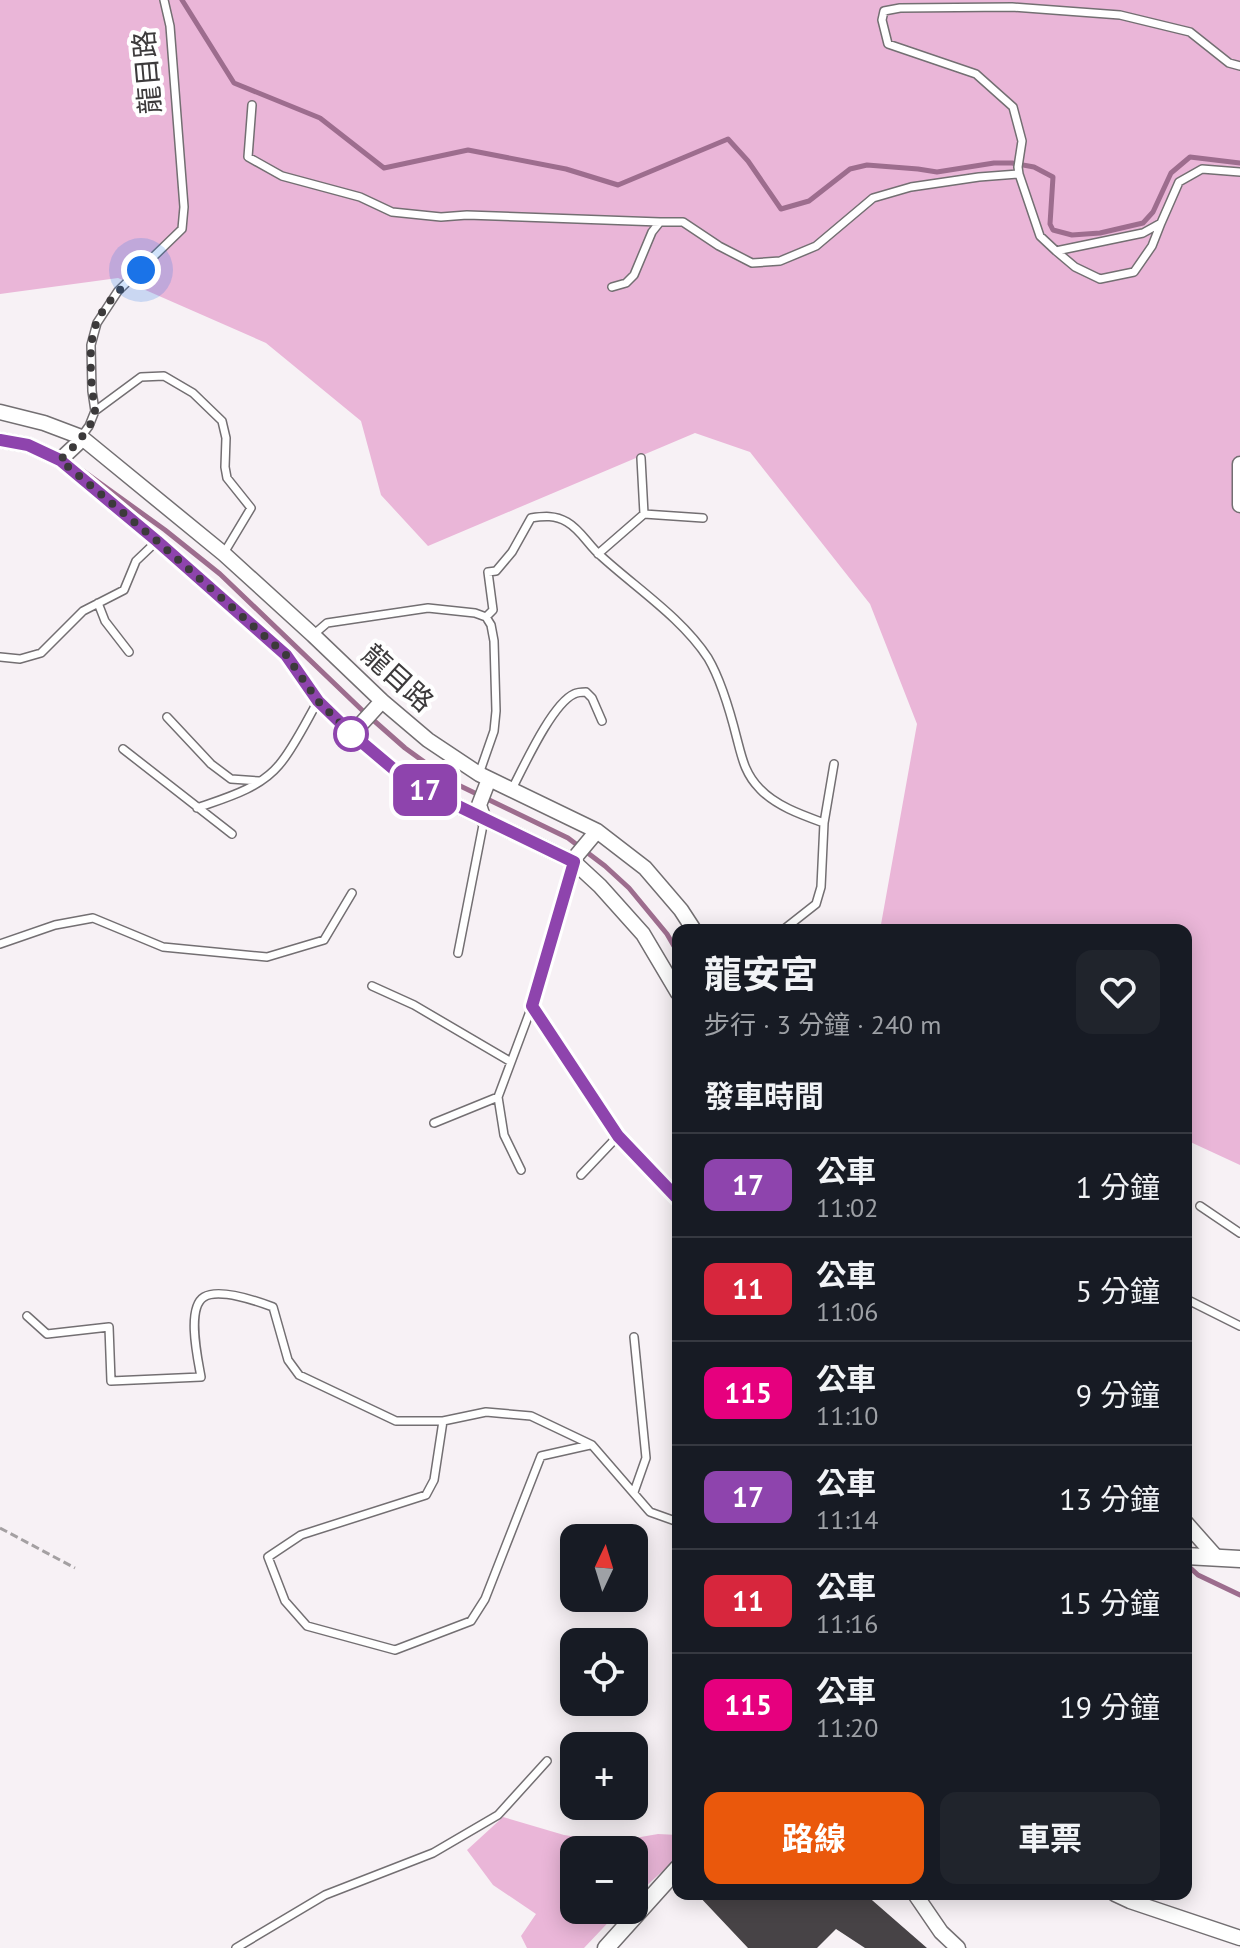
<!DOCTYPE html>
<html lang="zh-TW">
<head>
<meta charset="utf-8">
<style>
  body { margin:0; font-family:"PT Sans","Noto Sans TC",sans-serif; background:#20242c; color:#f1f3f6; height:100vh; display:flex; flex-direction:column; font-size:30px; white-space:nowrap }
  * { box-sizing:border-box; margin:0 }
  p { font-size:26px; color:#9ea1a6 }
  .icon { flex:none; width:44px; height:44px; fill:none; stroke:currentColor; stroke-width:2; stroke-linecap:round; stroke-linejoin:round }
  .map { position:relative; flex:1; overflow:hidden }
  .details { position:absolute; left:672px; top:924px; width:520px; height:976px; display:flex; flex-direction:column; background:#171b24; border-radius:16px; box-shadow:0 4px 20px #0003 }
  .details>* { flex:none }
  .badge { padding:0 16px; border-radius:12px; font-size:28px; line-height:52px }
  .needle { width:52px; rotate:4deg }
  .fabs { position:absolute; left:560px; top:1524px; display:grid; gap:16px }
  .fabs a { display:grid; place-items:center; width:88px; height:88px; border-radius:16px; background:#171b24; box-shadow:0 4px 20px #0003; font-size:40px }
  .you { position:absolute; width:40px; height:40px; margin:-20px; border:6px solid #fff; border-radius:50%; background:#1a73e8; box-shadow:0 0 0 12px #1a73e833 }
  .map>.badge { position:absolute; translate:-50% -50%; box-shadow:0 0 0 4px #fff }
  h2 { padding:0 32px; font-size:30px; line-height:72px }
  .round { display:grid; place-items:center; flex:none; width:84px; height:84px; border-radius:16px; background:#20242c }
  .overview { display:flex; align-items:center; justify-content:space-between; height:136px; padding:0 32px }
  h1 { font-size:38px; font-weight:700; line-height:60px }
  .button { display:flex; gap:16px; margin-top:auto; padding:16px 32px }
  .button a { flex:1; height:92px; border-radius:16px; background:#ea580c; color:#fff; font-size:32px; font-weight:700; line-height:92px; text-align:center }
  .button a+a { background:#20242c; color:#f1f3f6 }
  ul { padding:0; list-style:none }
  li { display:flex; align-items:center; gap:24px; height:104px; padding:0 32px; border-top:2px solid #363941 }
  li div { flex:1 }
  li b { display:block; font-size:30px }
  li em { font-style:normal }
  li .badge { min-width:88px; font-weight:700; text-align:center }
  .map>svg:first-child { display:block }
  .green { fill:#eab6d8 }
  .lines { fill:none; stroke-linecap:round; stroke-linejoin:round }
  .stream { stroke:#9d6d8e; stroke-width:5 }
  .building { fill:#474346 }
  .service-casing { stroke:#736f72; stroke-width:10 }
  .minor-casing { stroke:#736f72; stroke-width:17 }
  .tertiary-casing { stroke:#736f72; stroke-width:19 }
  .path { stroke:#a4a0a2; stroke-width:3; stroke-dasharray:8 4; stroke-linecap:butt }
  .service { stroke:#fff; stroke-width:7 }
  .minor { stroke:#fff; stroke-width:14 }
  .tertiary { stroke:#fff; stroke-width:16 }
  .line-casing { stroke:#fff; stroke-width:18 }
  .line { stroke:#8e44ad; stroke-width:12 }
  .walk { stroke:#3c3a3b; stroke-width:8; stroke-dasharray:0 14.4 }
  .stop-dot { fill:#fff; stroke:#8e44ad; stroke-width:4 }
  .labels { text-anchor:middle; stroke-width:8; stroke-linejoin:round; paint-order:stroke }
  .street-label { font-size:28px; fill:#3c3a3b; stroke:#fff }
</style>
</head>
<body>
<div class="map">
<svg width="1240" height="1948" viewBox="0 0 1240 1948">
  <rect width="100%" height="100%" fill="#f7f1f5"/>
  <path class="green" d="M 0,0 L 1240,0 L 1240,1165 L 1186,1140 L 1186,930 L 880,930 L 917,724 L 870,604 L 750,452 L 695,433 L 428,546 L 381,495 L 361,421 L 266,343 L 118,278 L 0,294 Z
    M 503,1817 L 564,1835 L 612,1842 L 658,1834 L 678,1835 L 678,1857 L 634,1897 L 634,1850 L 574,1850 L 574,1910 L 620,1910 L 584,1948 L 527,1948 L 521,1936 L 536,1914 L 493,1885 L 467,1850 Z"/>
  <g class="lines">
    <path class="stream" d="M 182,0 L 234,83 L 320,118 L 384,168 L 468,150 L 566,169 L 618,185 L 728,139 L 748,161 L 781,209 L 809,201 L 850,169 L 867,165 L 918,169 L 937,172 L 994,163 L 1012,163 L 1034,167 L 1053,177 L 1050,224 L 1053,230 L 1072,235 L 1100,233 L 1143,223 L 1153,212 L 1171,173 L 1190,157 L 1240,163
      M 79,468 L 165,530 L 220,574 L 363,711 L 405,748 L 452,782 L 568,838 L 605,866 L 629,888 L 667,934 L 678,953
      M 1186,1564 L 1198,1575 L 1240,1595"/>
  </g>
  <path class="building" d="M 697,1894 L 865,1894 L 927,1948 L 865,1948 L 836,1929 L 817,1948 L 748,1948 Z"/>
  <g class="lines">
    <defs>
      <path id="service" d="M 1240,66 L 1229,63 L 1190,32 L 1120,15 L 1012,7 L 900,8 L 884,11 L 882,20 L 888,44 L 976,74 L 1013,107 L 1022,141 L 1018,167 L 1019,174 L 1040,236 L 1056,251 L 1143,233 L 1161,223 L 1179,182 L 1202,169 L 1240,172
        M 252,105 L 248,157 L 282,176 L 360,197 L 392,212 L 441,217 L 467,215 L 660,222
        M 1056,251 L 1075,267 L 1100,279 L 1134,272 L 1152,246 L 1161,223
        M 612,287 L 626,283 L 634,275 L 652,232 L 660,222 L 683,222 L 719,246 L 752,263 L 780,261 L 816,246 L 873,198 L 911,187 L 979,177 L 1019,174
        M 95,411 L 141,377 L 164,376 L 193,393 L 222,421 L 226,438 L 225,467 L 227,478 L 251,508 L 224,553
        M 81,437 L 89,426 L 95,411 L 92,391 L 91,345 L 97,323 L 118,291 L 182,229 L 184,207 L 170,26 L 164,0
        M 641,458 L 644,514 L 703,518
        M 598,554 L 644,514
        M 98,603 L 105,621 L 129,652
        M 486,617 L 493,610 L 488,572 L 496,571 L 512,552 L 531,518 C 544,516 555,515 567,522 C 581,530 589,546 601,556 C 636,588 682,618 708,658 C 721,680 731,715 737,739 C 742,758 745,774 760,789 C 776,806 802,815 824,823
        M 313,635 L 327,623 L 428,608 L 475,613 L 486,617 L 491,625 L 494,641 L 496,711 L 494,731 L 479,774
        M 0,657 L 20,659 L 41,653 L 83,611 L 124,590 L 136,561 L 157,541
        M 167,717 L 211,764 L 231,779 L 259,781
        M 123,749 L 232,834
        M 512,789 C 524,766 552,704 574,694 C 576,693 583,692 586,692 L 592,698 L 602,721
        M 197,808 C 225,798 259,789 279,765 C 293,749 307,720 318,701
        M 783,930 L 816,904 L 821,887 L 824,823 L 834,764
        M 0,944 L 55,925 L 93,918 L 163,947 L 267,957 L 324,940 L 352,893
        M 458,953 L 484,820
        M 372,986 L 414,1005 L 511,1062
        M 532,1006 L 618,1136 L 678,1199
        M 434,1123 L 498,1097
        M 521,1170 L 504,1135 L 498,1097 L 532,1006 L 574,862
        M 581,1175 L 618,1136
        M 1200,1206 L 1240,1233
        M 1186,1299 L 1240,1326
        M 27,1316 L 47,1334 L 109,1327 L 111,1381 L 201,1377 C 198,1360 186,1308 204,1297 C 219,1288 257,1301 273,1307 L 288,1360 L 299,1375 L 396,1421 L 443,1421 L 486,1412 L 531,1416 L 592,1445 L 650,1512 L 678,1522
        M 634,1337 L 646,1458 L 634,1492
        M 443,1421 L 434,1480 L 426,1495 L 301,1535 L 268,1557 L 285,1601 L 307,1626 L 395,1650 L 471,1621 L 485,1599 L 541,1456 L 590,1445
        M 236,1948 L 325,1895 L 433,1853 L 498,1815 L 547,1761"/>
      <path id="minor" d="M 0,412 L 44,423 L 81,437 L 224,554 L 313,635 L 382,701 L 428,740 L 479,774 L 597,831 L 645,868 L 681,910 L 694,930
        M 0,440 L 28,445 L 60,460 L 157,541 L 286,655 L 318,701 L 352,734 L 397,772 L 429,792 L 574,862 L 600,886 L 643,934 L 678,993
        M 60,460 L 77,444 L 81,437
        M 1240,464 L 1240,505
        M 352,734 L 382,701
        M 484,820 L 479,805 L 489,779
        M 574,862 L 577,855 L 597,831
        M 1186,1523 L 1217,1558
        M 915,1894 L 941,1932 L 958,1948
        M 1115,1894 L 1130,1901 L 1240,1938"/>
      <path id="tertiary" d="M 1186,1556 L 1240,1559
        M 606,1948 L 678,1868"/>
    </defs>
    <use href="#service" class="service-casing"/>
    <use href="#minor" class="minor-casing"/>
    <use href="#tertiary" class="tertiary-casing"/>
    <path class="path" d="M 0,1528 L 75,1568"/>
    <use href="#service" class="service"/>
    <use href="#minor" class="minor"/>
    <use href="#tertiary" class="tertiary"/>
  </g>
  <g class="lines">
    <defs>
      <path id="line" d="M 0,440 L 28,445 L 60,460 L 157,541 L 286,655 L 318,701 L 352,734 L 397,772 L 429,792 L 574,862 L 532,1006 L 618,1136 L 678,1199"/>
    </defs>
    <use href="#line" class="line-casing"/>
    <use href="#line" class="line"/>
    <path class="walk" d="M 141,270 C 125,285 106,301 97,322 C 88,342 91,370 92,391 C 93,397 95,404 95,410 C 94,427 72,449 60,460 L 157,541 L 286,655 L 318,701 L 351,734"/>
  </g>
  <circle class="stop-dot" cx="351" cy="734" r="16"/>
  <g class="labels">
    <g class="street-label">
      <text transform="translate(147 72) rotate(-95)" y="10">龍目路</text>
      <text transform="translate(398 678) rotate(42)" y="10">龍目路</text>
    </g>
  </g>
</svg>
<div class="fabs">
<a><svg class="needle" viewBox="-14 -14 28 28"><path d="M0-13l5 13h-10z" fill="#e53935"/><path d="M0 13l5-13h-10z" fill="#9ea1a6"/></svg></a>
<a><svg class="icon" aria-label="locate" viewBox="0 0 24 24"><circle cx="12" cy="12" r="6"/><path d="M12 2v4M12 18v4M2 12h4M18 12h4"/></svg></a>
<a>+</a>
<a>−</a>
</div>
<div class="you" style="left:141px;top:270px"></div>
<b class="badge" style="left:425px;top:790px;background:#8e44ad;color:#fff">17</b>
<section class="details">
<div class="overview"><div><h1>龍安宮</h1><p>步行 · 3 分鐘 · 240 m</p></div><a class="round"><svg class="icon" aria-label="heart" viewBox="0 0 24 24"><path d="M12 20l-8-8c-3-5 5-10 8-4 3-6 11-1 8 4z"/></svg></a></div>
<h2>發車時間</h2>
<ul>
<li><span class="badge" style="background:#8e44ad;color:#fff">17</span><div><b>公車</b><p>11:02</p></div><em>1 分鐘</em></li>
<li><span class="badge" style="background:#d7263d;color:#fff">11</span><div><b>公車</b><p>11:06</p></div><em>5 分鐘</em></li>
<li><span class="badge" style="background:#e6007e;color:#fff">115</span><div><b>公車</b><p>11:10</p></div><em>9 分鐘</em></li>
<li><span class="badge" style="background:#8e44ad;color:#fff">17</span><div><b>公車</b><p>11:14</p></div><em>13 分鐘</em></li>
<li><span class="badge" style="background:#d7263d;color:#fff">11</span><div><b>公車</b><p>11:16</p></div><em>15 分鐘</em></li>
<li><span class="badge" style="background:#e6007e;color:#fff">115</span><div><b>公車</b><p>11:20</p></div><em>19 分鐘</em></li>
</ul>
<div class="button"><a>路線</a><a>車票</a></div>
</section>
</div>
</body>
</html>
